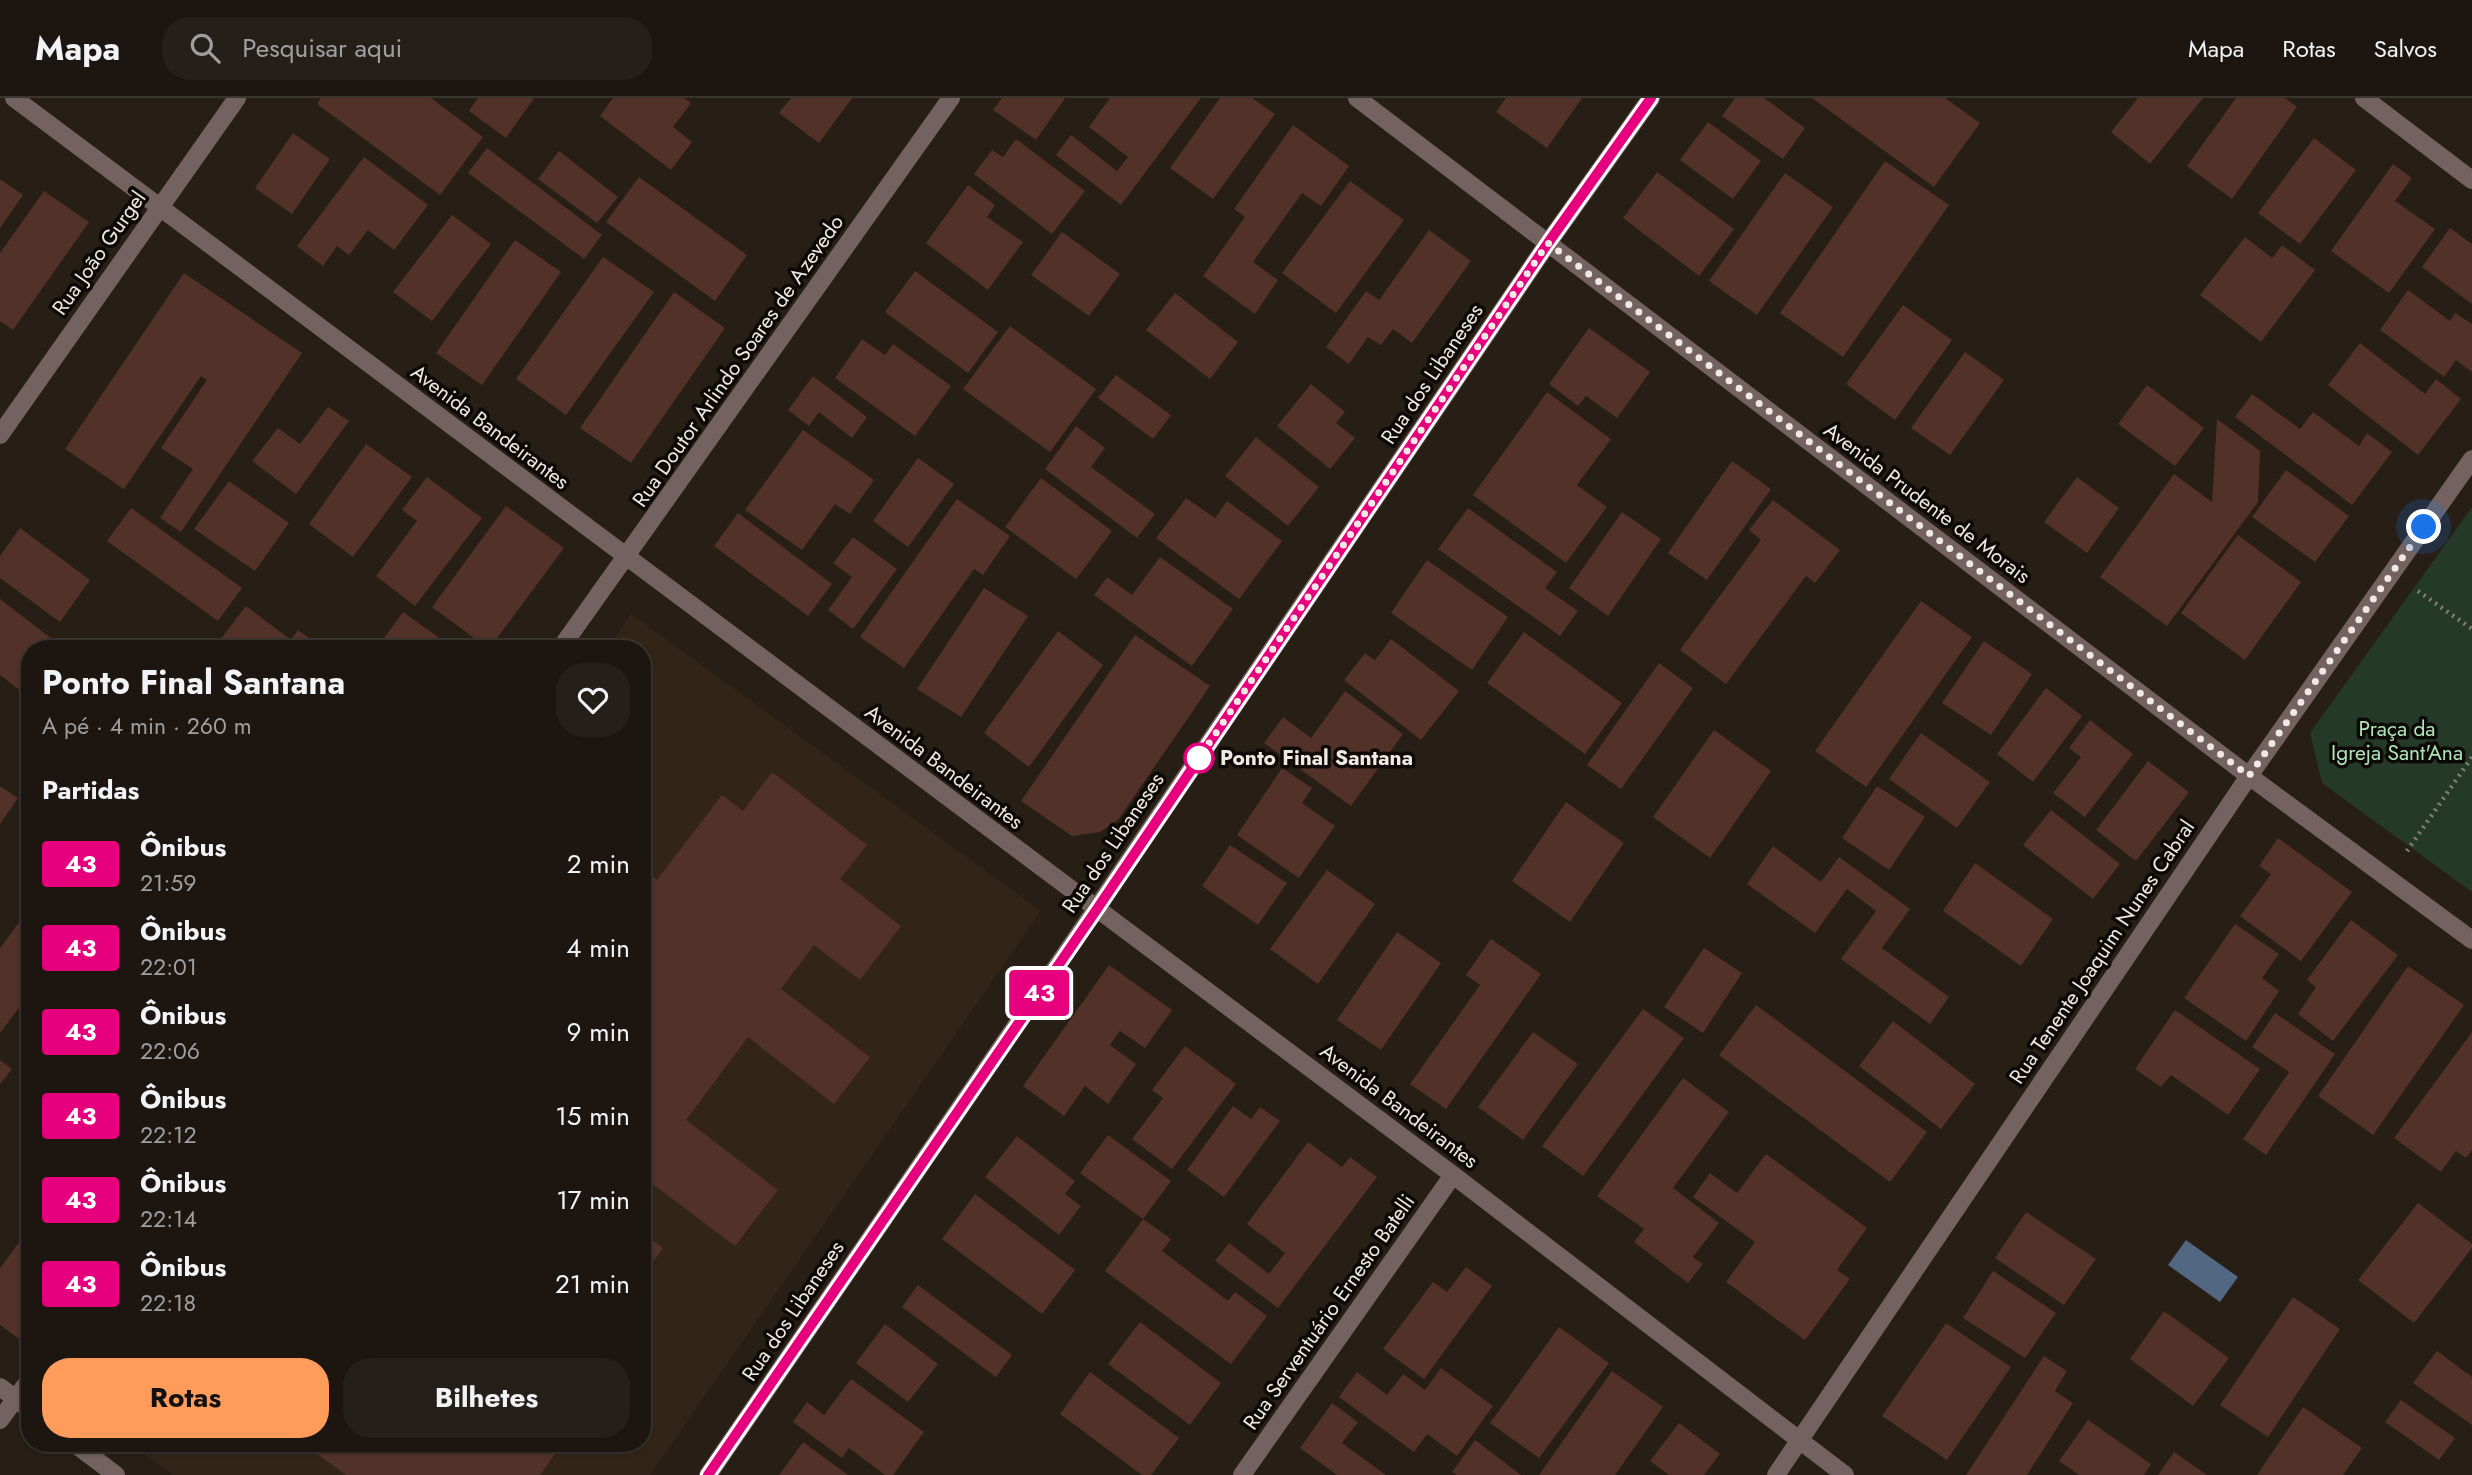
<!DOCTYPE html>
<html lang="pt">
<head>
<meta charset="utf-8">
<style>
  body { margin:0; font-family:Jost,sans-serif; background:#251f19; color:#f1f3f6; height:100vh; display:flex; flex-direction:column; font-size:26px; white-space:nowrap }
  * { box-sizing:border-box; margin:0 }
  p { font-size:23px; color:#a09f9f }
  .icon { flex:none; width:38px; height:38px; fill:none; stroke:currentColor; stroke-width:2; stroke-linecap:round; stroke-linejoin:round }
  .map { position:relative; flex:1; overflow:hidden }
  .sheet { position:absolute; left:21px; top:542px; width:630px; height:812px; display:flex; flex-direction:column; background:#1d1610; border-radius:28px; box-shadow:0 2px 5px #0004,0 0 0 2px #3b3530 }
  .sheet>* { flex:none }
  .badge { padding:0 14px; border-radius:5px; font-size:24px; line-height:46px }
  .you { position:absolute; width:35px; height:35px; margin:-18px; border:5px solid #fff; border-radius:50%; background:#1a73e8; box-shadow:0 0 0 10px #1a73e833 }
  .map>.badge { position:absolute; translate:-50% -50%; box-shadow:0 0 0 4px #fff }
  h2 { padding:0 21px; font-size:26px; line-height:63px }
  .round { display:grid; place-items:center; flex:none; width:74px; height:74px; border-radius:28px; background:#251f19 }
  .overview { display:flex; align-items:center; justify-content:space-between; height:119px; padding:0 21px }
  h1 { font-size:33px; font-weight:700; line-height:52px }
  .primary-button { display:flex; gap:14px; margin-top:auto; padding:14px 21px }
  .primary-button a { flex:1; height:80px; border-radius:28px; background:#ff9b5b; color:#111; font-size:28px; font-weight:700; line-height:80px; text-align:center }
  .primary-button a+a { background:#251f19; color:#f1f3f6 }
  ul { padding:0; list-style:none }
  li { display:flex; align-items:center; gap:21px; height:84px; padding:0 21px }
  li div { flex:1 }
  li b { display:block; font-size:26px }
  li em { font-style:normal }
  li .badge { min-width:77px; font-weight:700; text-align:center }
  header { display:flex; align-items:center; gap:42px; box-sizing:border-box; height:98px; padding:0 35px; background:#1d1610; border-bottom:2px solid #3b3530 }
  header strong { font-size:33px }
  nav { display:flex; gap:38px; margin-inline-start:auto; font-size:24px }
  .search { width:490px; height:63px; background:#251f19; display:flex; align-items:center; gap:18px; box-sizing:border-box; padding:0 24px; border-radius:28px; color:#a09f9f; font-size:26px }
  .map>svg:first-child { display:block }
  .built { fill:#322518 }
  .green { fill:#243928 }
  .water { fill:#516782 }
  .building { fill:#523128 }
  .lines { fill:none; stroke-linecap:round; stroke-linejoin:round }
  .path { stroke:#878079; stroke-width:4.5; stroke-dasharray:2 5; stroke-linecap:butt }
  .minor { stroke:#73625f; stroke-width:18 }
  .tertiary { stroke:#73625f; stroke-width:18 }
  .line-casing { stroke:#fff; stroke-width:16 }
  .line { stroke:#e6007e; stroke-width:10 }
  .walk { stroke:#efe9e4; stroke-width:7; stroke-dasharray:0 12.6 }
  .stop-dot { fill:#fff; stroke:#e6007e; stroke-width:3.5 }
  .labels { text-anchor:middle; stroke-width:7; stroke-linejoin:round; paint-order:stroke }
  .street-label { font-size:21px; fill:#efe9e4; stroke:#0d0906 }
  .park-label { font-size:21px; fill:#afe4b7; stroke:#0d0906 }
  .stop-label { font-size:21px; font-weight:bold; fill:#efe9e4; stroke:#0d0906; text-anchor:start }
</style>
</head>
<body>
<header>
<strong>Mapa</strong>
<div class="search"><svg class="icon" aria-label="search" viewBox="0 0 24 24"><circle cx="10" cy="10" r="6"/><path d="M15 15l6 6"/></svg>Pesquisar aqui</div>
<nav><a>Mapa</a><a>Rotas</a><a>Salvos</a></nav>
</header>
<div class="map">
<svg width="2472" height="1377" viewBox="0 0 2472 1377">
  <rect width="100%" height="100%" fill="#271e16"/>
  <path class="built" d="M 631,516 L 1041,813 L 650,1377 L 173,1377 L 131,1346 L 642,1346 L 642,551 L 607,551 Z"/>
  <path class="green" d="M 2472,409 L 2472,794 L 2322,685 L 2310,635 Z"/>
  <path class="water" d="M 2186,1142 L 2238,1179 L 2220,1204 L 2168,1167 Z"/>
  <path class="building" d="M 321,0 L 431,0 L 483,39 L 440,97 L 317,6 Z
    M 478,0 L 534,0 L 506,40 L 469,13 Z
    M 613,0 L 684,0 L 691,5 L 673,29 L 692,44 L 671,72 L 600,18 Z
    M 791,0 L 852,0 L 819,45 L 779,15 Z
    M 1002,0 L 1065,0 L 1036,42 L 993,12 Z
    M 1110,0 L 1201,0 L 1121,107 L 1056,57 L 1071,37 L 1117,73 L 1128,59 L 1089,29 Z
    M 1220,0 L 1252,0 L 1275,16 L 1213,101 L 1170,70 Z
    M 1506,0 L 1582,0 L 1547,50 L 1496,14 Z
    M 1735,0 L 1764,0 L 1805,30 L 1783,61 L 1722,18 Z
    M 1812,0 L 1945,0 L 1980,25 L 1934,89 Z
    M 2138,0 L 2203,0 L 2150,66 L 2111,34 Z
    M 2236,0 L 2285,0 L 2297,9 L 2232,101 L 2187,68 Z
    M 1708,24 L 1761,63 L 1733,101 L 1680,62 Z
    M 1293,27 L 1349,68 L 1321,108 L 1302,95 L 1253,164 L 1278,182 L 1255,216 L 1203,178 L 1245,119 L 1234,111 Z
    M 293,35 L 330,61 L 292,116 L 255,90 Z
    M 2314,40 L 2356,72 L 2300,146 L 2258,115 Z
    M 1016,41 L 1085,93 L 1052,136 L 974,76 L 992,52 L 1003,59 Z
    M 487,50 L 602,137 L 584,161 L 468,75 Z
    M 559,53 L 618,99 L 597,125 L 538,81 Z
    M 364,59 L 428,107 L 394,152 L 368,132 L 349,157 L 337,148 L 323,168 L 297,148 Z
    M 1885,63 L 1949,107 L 1843,259 L 1780,215 Z
    M 2393,66 L 2412,80 L 2395,103 L 2435,131 L 2389,195 L 2331,153 Z
    M 1657,74 L 1734,131 L 1699,178 L 1623,120 Z
    M 1785,75 L 1833,109 L 1757,217 L 1709,183 Z
    M 639,79 L 747,157 L 715,203 L 606,124 Z
    M 0,81 L 23,97 L 0,130 Z
    M 1350,83 L 1404,122 L 1336,215 L 1282,175 Z
    M 968,87 L 995,107 L 987,119 L 1023,144 L 988,192 L 926,145 Z
    M 44,93 L 89,124 L 13,232 L 0,223 L 0,155 Z
    M 452,117 L 491,146 L 432,223 L 393,194 Z
    M 2450,130 L 2472,146 L 2472,206 L 2422,169 Z
    M 1429,132 L 1471,163 L 1412,245 L 1393,231 L 1381,247 L 1368,239 L 1349,266 L 1326,249 L 1366,193 L 1379,202 Z
    M 1062,134 L 1120,176 L 1089,218 L 1031,177 Z
    M 2245,139 L 2272,160 L 2282,147 L 2315,172 L 2261,244 L 2200,197 Z
    M 515,142 L 561,174 L 482,287 L 436,255 Z
    M 603,159 L 654,194 L 566,317 L 516,281 Z
    M 915,173 L 998,234 L 968,275 L 885,214 Z
    M 184,175 L 302,255 L 181,434 L 160,420 L 193,371 L 161,350 L 207,282 L 201,278 L 124,391 L 65,351 Z
    M 2408,192 L 2450,223 L 2455,215 L 2472,226 L 2472,274 L 2456,262 L 2444,279 L 2380,232 Z
    M 674,194 L 725,230 L 631,365 L 580,330 Z
    M 1175,195 L 1238,244 L 1210,281 L 1146,232 Z
    M 1903,207 L 1952,242 L 1895,322 L 1846,286 Z
    M 1010,228 L 1096,291 L 1050,354 L 963,291 Z
    M 1589,230 L 1650,274 L 1617,320 L 1586,298 L 1578,308 L 1549,286 Z
    M 862,241 L 885,257 L 893,246 L 951,288 L 915,338 L 835,280 Z
    M 2360,245 L 2425,296 L 2436,281 L 2461,301 L 2418,357 L 2328,287 Z
    M 1965,254 L 2004,282 L 1950,357 L 1911,330 Z
    M 1116,277 L 1171,317 L 1153,341 L 1098,300 Z
    M 813,278 L 867,319 L 852,340 L 819,314 L 809,328 L 788,312 Z
    M 1311,286 L 1345,314 L 1336,325 L 1355,340 L 1330,371 L 1277,328 Z
    M 2147,287 L 2204,330 L 2175,368 L 2118,326 Z
    M 1547,294 L 1611,341 L 1577,387 L 1607,409 L 1566,465 L 1473,397 Z
    M 2252,296 L 2300,331 L 2313,314 L 2359,348 L 2367,335 L 2392,354 L 2352,407 L 2235,319 Z
    M 328,309 L 349,323 L 296,396 L 252,363 L 278,330 L 300,346 Z
    M 2217,321 L 2260,353 L 2258,404 L 2167,528 L 2100,479 L 2174,376 L 2212,404 Z
    M 1076,328 L 1105,350 L 1091,369 L 1155,416 L 1137,440 L 1045,371 Z
    M 803,332 L 874,382 L 850,416 L 835,406 L 802,452 L 745,412 Z
    M 1256,339 L 1319,389 L 1288,428 L 1225,378 Z
    M 366,346 L 412,379 L 353,459 L 309,426 Z
    M 918,360 L 954,386 L 908,449 L 873,423 Z
    M 1732,363 L 1771,391 L 1707,482 L 1668,455 Z
    M 2286,372 L 2349,418 L 2315,464 L 2252,419 Z
    M 427,379 L 482,420 L 415,508 L 376,478 L 417,423 L 402,412 Z
    M 2077,379 L 2119,410 L 2087,455 L 2044,424 Z
    M 1041,380 L 1112,433 L 1076,481 L 1005,429 Z
    M 229,383 L 289,425 L 255,473 L 194,431 Z
    M 1186,400 L 1215,420 L 1227,403 L 1282,443 L 1239,501 L 1156,440 Z
    M 957,401 L 1010,438 L 983,477 L 974,471 L 904,570 L 860,539 Z
    M 1773,402 L 1840,452 L 1815,485 L 1806,478 L 1726,586 L 1680,552 L 1761,442 L 1749,432 Z
    M 506,408 L 564,450 L 489,551 L 432,509 Z
    M 131,410 L 242,490 L 218,523 L 107,443 Z
    M 1468,410 L 1557,474 L 1545,490 L 1578,513 L 1560,538 L 1438,451 Z
    M 1622,414 L 1661,441 L 1608,518 L 1569,490 Z
    M 738,415 L 832,486 L 808,518 L 714,448 Z
    M 20,430 L 90,482 L 60,524 L 0,480 L 0,458 Z
    M 2238,437 L 2301,484 L 2245,562 L 2181,515 Z
    M 853,439 L 897,471 L 853,531 L 828,512 L 852,479 L 833,465 Z
    M 1160,459 L 1233,511 L 1192,568 L 1094,497 L 1107,479 L 1132,497 Z
    M 1427,462 L 1508,519 L 1472,572 L 1391,515 Z
    M 984,490 L 1028,518 L 961,619 L 917,591 Z
    M 0,501 L 65,551 L 30,551 L 30,600 L 0,577 Z
    M 1921,503 L 1972,539 L 1866,689 L 1815,653 Z
    M 246,508 L 291,542 L 298,532 L 324,551 L 213,551 Z
    M 403,514 L 455,551 L 376,551 Z
    M 1058,533 L 1103,567 L 1029,669 L 984,635 Z
    M 1524,534 L 1622,605 L 1585,656 L 1487,585 Z
    M 1135,537 L 1210,588 L 1118,722 L 1100,734 L 1072,738 L 1021,703 Z
    M 1391,541 L 1459,593 L 1421,642 L 1344,582 L 1365,555 L 1375,562 Z
    M 1984,543 L 2032,576 L 1991,637 L 1942,605 Z
    M 1659,565 L 1693,590 L 1621,691 L 1587,667 Z
    M 2046,590 L 2082,618 L 2033,684 L 1997,656 Z
    M 1345,593 L 1403,636 L 1351,708 L 1264,645 L 1283,619 L 1311,640 Z
    M 2090,622 L 2133,656 L 2085,719 L 2053,695 L 2081,659 L 2069,650 Z
    M 1714,632 L 1771,673 L 1710,760 L 1653,719 Z
    M 1921,635 L 1990,684 L 1957,730 L 1889,681 Z
    M 2148,663 L 2189,694 L 2136,763 L 2096,732 Z
    M 1282,670 L 1312,690 L 1302,705 L 1335,728 L 1299,780 L 1237,737 Z
    M 772,674 L 867,747 L 840,781 L 901,828 L 860,882 L 814,847 L 781,891 L 870,959 L 834,1006 L 748,939 L 686,1022 L 778,1092 L 735,1148 L 646,1081 L 642,1086 L 642,770 L 657,782 L 722,697 L 743,713 Z
    M 0,688 L 18,700 L 0,726 Z
    M 1877,688 L 1925,719 L 1889,772 L 1842,740 Z
    M 1566,704 L 1624,745 L 1570,824 L 1512,783 Z
    M 2051,712 L 2120,766 L 2093,801 L 2023,747 Z
    M 2278,740 L 2352,794 L 2301,863 L 2240,818 L 2271,776 L 2259,768 Z
    M 1230,747 L 1287,785 L 1258,827 L 1202,788 Z
    M 1773,748 L 1821,784 L 1839,759 L 1910,811 L 1882,850 L 1949,899 L 1930,926 L 1841,861 L 1876,813 L 1847,791 L 1815,835 L 1747,786 Z
    M 1975,765 L 2053,821 L 2021,868 L 1943,813 Z
    M 1327,772 L 1375,806 L 1318,886 L 1270,851 Z
    M 30,810 L 30,895 L 0,935 L 0,850 Z
    M 2351,822 L 2398,857 L 2333,943 L 2298,916 L 2316,889 L 2307,882 Z
    M 2235,826 L 2279,856 L 2262,880 L 2279,893 L 2246,943 L 2184,900 Z
    M 1397,834 L 1441,865 L 1381,952 L 1337,922 Z
    M 1491,841 L 1541,876 L 1446,1011 L 1410,986 L 1480,887 L 1466,877 Z
    M 1704,850 L 1742,875 L 1703,935 L 1664,909 Z
    M 1109,867 L 1172,912 L 1145,950 L 1120,933 L 1110,947 L 1136,966 L 1108,1006 L 1085,988 L 1064,1018 L 1023,988 Z
    M 2408,868 L 2464,907 L 2373,1037 L 2318,998 Z
    M 1756,907 L 1927,1034 L 1890,1084 L 1719,957 Z
    M 1643,911 L 1684,940 L 1583,1078 L 1542,1048 Z
    M 2175,912 L 2260,971 L 2228,1017 L 2171,977 L 2161,989 L 2135,971 Z
    M 2275,915 L 2335,956 L 2266,1057 L 2243,1041 L 2289,974 L 2252,949 Z
    M 1893,923 L 1975,986 L 1941,1031 L 1859,968 Z
    M 1533,934 L 1578,966 L 1523,1042 L 1478,1009 Z
    M 2472,934 L 2472,1052 L 2466,1060 L 2456,1053 L 2441,1074 L 2394,1040 Z
    M 1185,948 L 1236,986 L 1172,1071 L 1132,1041 L 1163,1000 L 1152,992 Z
    M 0,962 L 12,971 L 0,986 Z
    M 1683,980 L 1729,1014 L 1673,1090 L 1719,1125 L 1693,1159 L 1703,1166 L 1688,1185 L 1634,1144 L 1644,1131 L 1597,1098 Z
    M 1233,1008 L 1251,1021 L 1260,1009 L 1280,1023 L 1224,1099 L 1187,1072 Z
    M 1108,1037 L 1171,1083 L 1143,1121 L 1080,1075 Z
    M 1017,1038 L 1075,1083 L 1065,1096 L 1081,1108 L 1059,1137 L 985,1079 Z
    M 1308,1044 L 1342,1069 L 1350,1059 L 1377,1079 L 1278,1210 L 1215,1163 L 1229,1145 L 1269,1176 L 1285,1155 L 1247,1126 Z
    M 1766,1056 L 1867,1130 L 1837,1172 L 1850,1181 L 1805,1242 L 1726,1184 L 1755,1144 L 1693,1099 L 1710,1075 L 1737,1095 Z
    M 975,1096 L 1075,1172 L 1042,1216 L 942,1141 Z
    M 2418,1105 L 2472,1146 L 2472,1150 L 2414,1225 L 2358,1182 Z
    M 2026,1114 L 2096,1161 L 2064,1207 L 1995,1160 Z
    M 1143,1121 L 1171,1141 L 1162,1153 L 1228,1203 L 1235,1194 L 1267,1218 L 1231,1266 L 1105,1173 Z
    M 30,1130 L 30,1235 L 23,1244 L 0,1227 L 0,1170 Z
    M 642,1134 L 663,1150 L 642,1178 Z
    M 1466,1169 L 1492,1188 L 1424,1281 L 1383,1251 L 1433,1184 L 1447,1194 Z
    M 1993,1173 L 2056,1215 L 2025,1260 L 1963,1220 Z
    M 918,1187 L 1012,1257 L 996,1279 L 902,1209 Z
    M 2293,1199 L 2340,1231 L 2268,1339 L 2220,1307 Z
    M 2164,1213 L 2229,1260 L 2193,1308 L 2130,1261 Z
    M 1140,1224 L 1221,1285 L 1190,1327 L 1108,1266 Z
    M 1946,1225 L 2011,1269 L 1947,1362 L 1882,1318 Z
    M 885,1226 L 938,1266 L 908,1304 L 856,1265 Z
    M 1559,1229 L 1609,1265 L 1539,1360 L 1490,1325 Z
    M 2437,1253 L 2472,1279 L 2472,1327 L 2413,1285 Z
    M 2044,1258 L 2067,1273 L 2055,1293 L 2073,1305 L 2027,1377 L 1966,1377 Z
    M 1441,1270 L 1493,1308 L 1457,1358 L 1427,1336 L 1414,1354 L 1339,1299 L 1357,1274 L 1387,1297 L 1403,1276 L 1425,1292 Z
    M 1612,1273 L 1663,1309 L 1615,1377 L 1539,1377 Z
    M 1090,1274 L 1179,1340 L 1151,1377 L 1142,1377 L 1060,1316 Z
    M 851,1281 L 924,1334 L 893,1377 L 885,1377 L 849,1350 L 842,1360 L 793,1324 L 807,1304 L 824,1317 Z
    M 2401,1302 L 2455,1340 L 2439,1362 L 2385,1324 Z
    M 1332,1305 L 1358,1324 L 1342,1345 L 1386,1377 L 1337,1377 L 1300,1350 Z
    M 2303,1309 L 2362,1350 L 2343,1377 L 2257,1377 Z
    M 2088,1322 L 2151,1366 L 2144,1377 L 2079,1377 L 2059,1363 Z
    M 1679,1325 L 1720,1356 L 1704,1377 L 1669,1377 L 1650,1363 Z
    M 1475,1342 L 1521,1377 L 1457,1377 L 1452,1374 Z
    M 803,1344 L 848,1377 L 779,1377 Z
    M 303,1346 L 540,1346 L 555,1356 L 540,1377 L 346,1377 Z
    M 2174,1354 L 2207,1377 L 2158,1377 Z"/>
  <g class="lines">
    <path class="path" d="M 2418,493 L 2472,531
      M 2407,753 L 2472,659"/>
    <path class="minor" d="M 14,0 L 1453,1077 L 1845,1377
      M 1357,0 L 2249,678 L 2472,842
      M 0,337 L 237,0
      M 560,551 L 951,0
      M 0,1289 L 30,1312
      M 0,1322 L 30,1281
      M 75,1346 L 116,1377
      M 708,1377 L 1096,811 L 1548,145 L 1651,0
      M 1242,1377 L 1453,1077
      M 1776,1377 L 2249,678 L 2472,361"/>
    <path class="tertiary" d="M 2364,0 L 2472,82"/>
  </g>
  <g class="lines">
    <defs>
      <path id="line" d="M 708,1377 L 1097,811 L 1548,145 L 1651,0"/>
    </defs>
    <use href="#line" class="line-casing"/>
    <use href="#line" class="line"/>
    <path class="walk" d="M 1199,660 L 1197,663 L 1548,145 L 2249,678 L 2424,429"/>
  </g>
  <circle class="stop-dot" cx="1199" cy="660" r="14"/>
  <g class="labels">
    <g class="street-label">
      <text transform="translate(99 155) rotate(-55)" y="7">Rua João Gurgel</text>
      <text transform="translate(738 263) rotate(-55)" y="7">Rua Doutor Arlindo Soares de Azevedo</text>
      <text transform="translate(1432 276) rotate(-56)" y="7">Rua dos Libaneses</text>
      <text transform="translate(490 329) rotate(37)" y="7">Avenida Bandeirantes</text>
      <text transform="translate(1927 405) rotate(37)" y="7">Avenida Prudente de Morais</text>
      <text transform="translate(944 669) rotate(37)" y="7">Avenida Bandeirantes</text>
      <text transform="translate(1113 745) rotate(-56)" y="7">Rua dos Libaneses</text>
      <text transform="translate(2102 854) rotate(-56)" y="7">Rua Tenente Joaquim Nunes Cabral</text>
      <text transform="translate(1399 1008) rotate(37)" y="7">Avenida Bandeirantes</text>
      <text transform="translate(793 1213) rotate(-56)" y="7">Rua dos Libaneses</text>
      <text transform="translate(1329 1214) rotate(-55)" y="7">Rua Serventuário Ernesto Batelli</text>
    </g>
    <g class="park-label">
      <text x="2397" y="638">Praça da<tspan x="2397" dy="24">Igreja Sant'Ana</tspan></text>
    </g>
    <g class="stop-label">
      <text x="1220" y="667">Ponto Final Santana</text>
    </g>
  </g>
</svg>
<div class="you" style="left:2424px;top:429px"></div>
<b class="badge" style="left:1039px;top:895px;background:#e6007e;color:#fff">43</b>
<section class="sheet">
<div class="overview"><div><h1>Ponto Final Santana</h1><p>A pé · 4 min · 260 m</p></div><a class="round"><svg class="icon" aria-label="heart" viewBox="0 0 24 24"><path d="M12 20l-8-8c-3-5 5-10 8-4 3-6 11-1 8 4z"/></svg></a></div>
<h2>Partidas</h2>
<ul>
<li><span class="badge" style="background:#e6007e;color:#fff">43</span><div><b>Ônibus</b><p>21:59</p></div><em>2 min</em></li>
<li><span class="badge" style="background:#e6007e;color:#fff">43</span><div><b>Ônibus</b><p>22:01</p></div><em>4 min</em></li>
<li><span class="badge" style="background:#e6007e;color:#fff">43</span><div><b>Ônibus</b><p>22:06</p></div><em>9 min</em></li>
<li><span class="badge" style="background:#e6007e;color:#fff">43</span><div><b>Ônibus</b><p>22:12</p></div><em>15 min</em></li>
<li><span class="badge" style="background:#e6007e;color:#fff">43</span><div><b>Ônibus</b><p>22:14</p></div><em>17 min</em></li>
<li><span class="badge" style="background:#e6007e;color:#fff">43</span><div><b>Ônibus</b><p>22:18</p></div><em>21 min</em></li>
</ul>
<div class="primary-button"><a>Rotas</a><a>Bilhetes</a></div>
</section>
</div>
</body>
</html>
